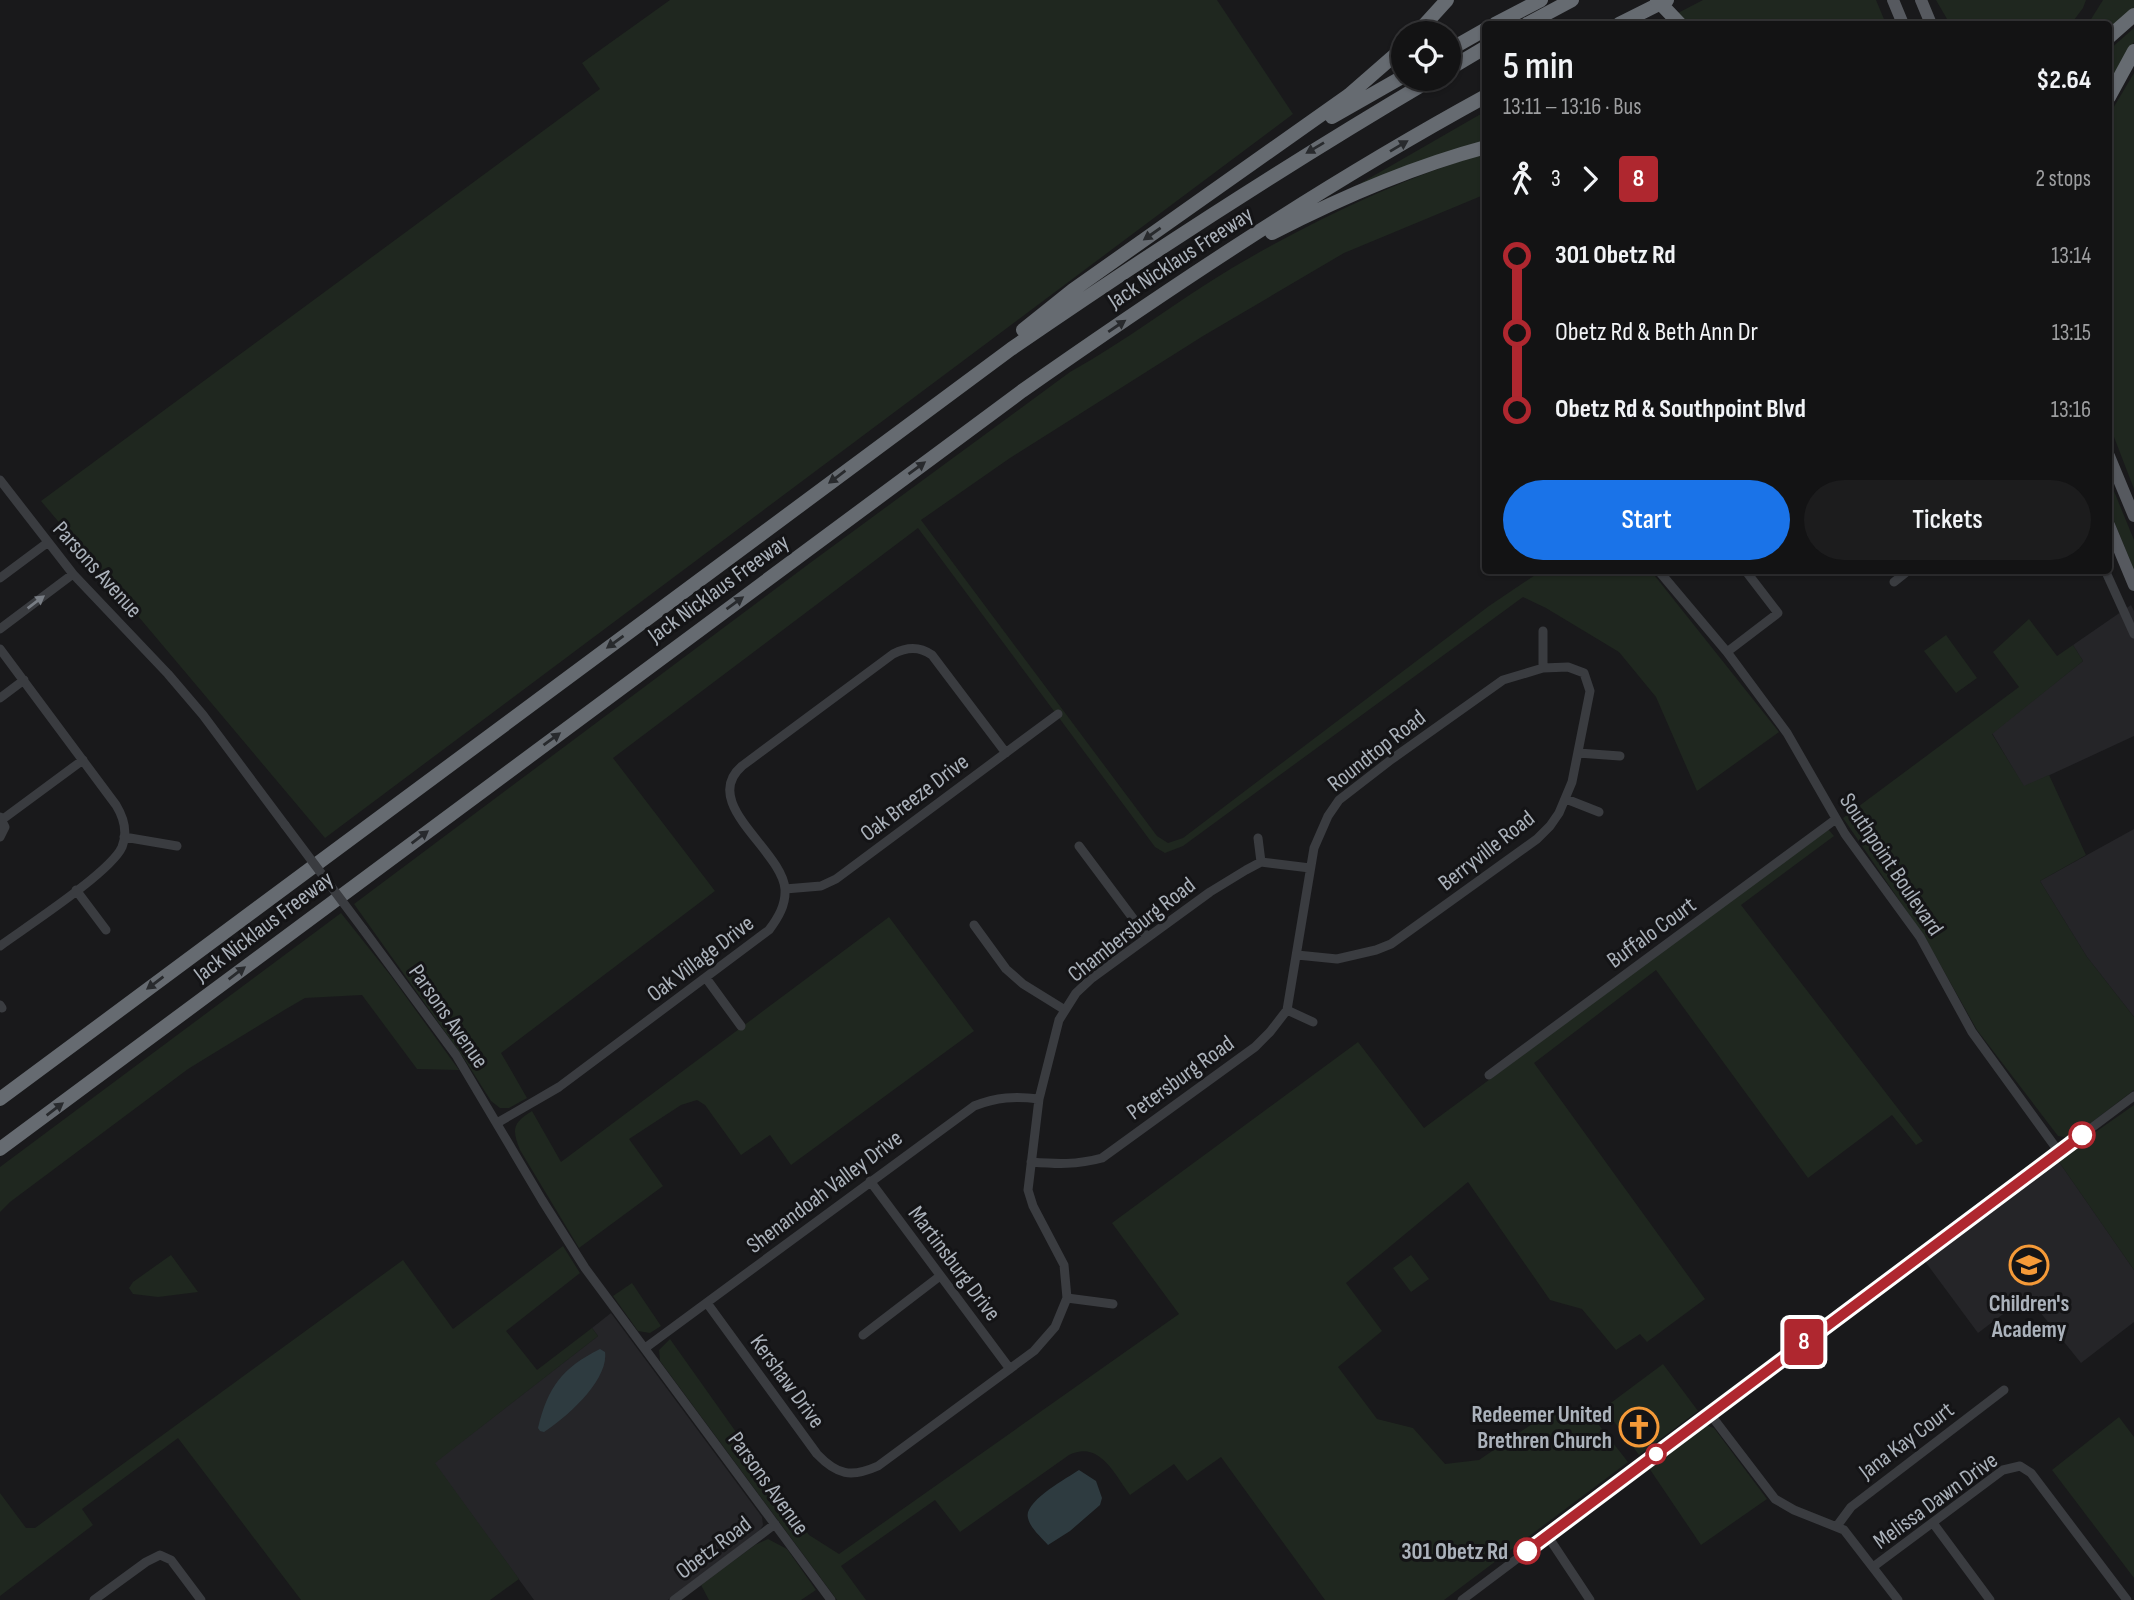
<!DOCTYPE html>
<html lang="en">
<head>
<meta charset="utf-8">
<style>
  body { margin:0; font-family:"Sofia Sans Condensed",sans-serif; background:#1c1c1d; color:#f1f3f6; height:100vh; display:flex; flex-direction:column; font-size:26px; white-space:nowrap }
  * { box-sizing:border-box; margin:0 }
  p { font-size:23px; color:#9d9ea0 }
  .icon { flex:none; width:38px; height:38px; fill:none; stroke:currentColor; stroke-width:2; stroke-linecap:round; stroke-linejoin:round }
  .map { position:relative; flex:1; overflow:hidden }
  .details { position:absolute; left:1482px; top:21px; width:630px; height:553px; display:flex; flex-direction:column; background:#131314; border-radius:7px; box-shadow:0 2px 5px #0004,0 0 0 2px #323234 }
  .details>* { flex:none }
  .badge { padding:0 14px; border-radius:5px; font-size:24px; line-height:46px }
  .tools { position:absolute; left:1391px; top:21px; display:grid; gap:14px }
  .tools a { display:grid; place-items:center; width:70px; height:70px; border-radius:50%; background:#131314; box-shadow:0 2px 5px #0004,0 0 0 2px #323234; font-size:35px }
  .map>.badge { position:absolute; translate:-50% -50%; box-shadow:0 0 0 4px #fff }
  .legs { display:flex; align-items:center; gap:10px; height:77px; padding:0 21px; font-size:23px }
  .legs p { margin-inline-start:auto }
  .overview { display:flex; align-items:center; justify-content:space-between; height:119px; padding:0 21px }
  h1 { font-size:38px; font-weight:600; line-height:52px }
  .button { display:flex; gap:14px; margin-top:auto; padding:14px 21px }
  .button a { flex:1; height:80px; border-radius:42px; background:#1a73e8; color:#fff; font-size:28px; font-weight:600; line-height:80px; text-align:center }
  .button a+a { background:#1c1c1d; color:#f1f3f6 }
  ul { padding:0 21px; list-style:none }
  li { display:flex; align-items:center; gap:24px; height:77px; font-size:26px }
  li i { display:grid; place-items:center; width:10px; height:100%; margin:0 9px; background:currentColor }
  li i::after { content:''; width:18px; height:18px; margin:-9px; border:5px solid; border-radius:50%; background:#131314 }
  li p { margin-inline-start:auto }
  li:first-child i { background:linear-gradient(#0000 50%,currentColor 0) }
  li:last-child i { background:linear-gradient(currentColor 50%,#0000 0) }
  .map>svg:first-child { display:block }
  .built { fill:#252528 }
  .green { fill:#1f271f }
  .water { fill:#2e3b40 }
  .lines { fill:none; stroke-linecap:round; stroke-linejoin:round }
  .minor { stroke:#3a3c40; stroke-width:9 }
  .major { stroke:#56595f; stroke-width:12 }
  .highway { stroke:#666b71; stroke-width:14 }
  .minor-bridge { stroke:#3a3c40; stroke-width:9 }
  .highway-bridge { stroke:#666b71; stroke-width:14 }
  .oneway { fill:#282a2d }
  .oneway2 { fill:#787d84 }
  .line-1-casing { stroke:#fff; stroke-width:16 }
  .line-1 { stroke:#af272f; stroke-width:10 }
  .stop-1-dot { fill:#fff; stroke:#af272f; stroke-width:3.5 }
  .labels { text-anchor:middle; stroke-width:6; stroke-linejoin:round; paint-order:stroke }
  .street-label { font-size:23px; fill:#abb2bb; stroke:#141416 }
  .poi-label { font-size:23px; font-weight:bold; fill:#abb2bb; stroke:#141416 }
  .stop-label { font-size:23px; font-weight:bold; fill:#abb2bb; stroke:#141416; text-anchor:end }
</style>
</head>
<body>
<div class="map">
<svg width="2134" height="1600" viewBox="0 0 2134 1600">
  <rect width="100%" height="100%" fill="#19191b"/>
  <path class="built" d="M 2131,605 L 2134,611 L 2134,736 L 2024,787 L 1992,733 L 2083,661 L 2073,645 Z
    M 2134,829 L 2134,1017 L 2087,957 L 2040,881 Z
    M 2057,1159 L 2134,1270 L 2134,1322 L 2081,1363 L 2027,1296 L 1978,1333 L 1924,1260 Z
    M 611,1313 L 762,1517 L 763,1525 L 760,1530 L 668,1600 L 534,1600 L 434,1463 L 598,1336 L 592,1328 Z"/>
  <path class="green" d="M 670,0 L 1217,0 L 1293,114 L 325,838 L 41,501 L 600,89 L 582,63 Z
    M 1703,0 L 1876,0 L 1886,24 L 1689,24 L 1676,14 Z
    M 1936,0 L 2086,0 L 2083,8 L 2071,24 L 1954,24 L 1947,19 Z
    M 2103,0 L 2134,0 L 2134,11 L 2109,34 L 2109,24 L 2088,24 Z
    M 2134,28 L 2134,42 L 2109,85 L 2109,50 Z
    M 2134,73 L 2134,489 L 2109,424 L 2109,115 Z
    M 1486,111 L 1486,144 L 1364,187 L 1361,183 Z
    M 1486,153 L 1486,194 L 1344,253 L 1203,336 L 1010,458 L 921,520 L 1157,836 L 1168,843 L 1183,838 L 1489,606 L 1541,571 L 1651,571 L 1779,732 L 1697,791 L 1656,697 L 1619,652 L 1546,608 L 1523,597 L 1183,846 L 1165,853 L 1155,847 L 918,528 L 613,758 L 715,891 L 501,1053 L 527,1098 L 509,1108 L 500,1108 L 491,1101 L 465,1060 L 354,904 L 810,563 L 1070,372 C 1126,341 1177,301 1232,268 C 1312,221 1397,180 1486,153 Z
    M 2109,479 L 2134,540 L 2134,570 L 2109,509 Z
    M 2029,619 L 2057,656 L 2073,645 L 2083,661 L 1992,734 L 2024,786 L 2049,775 L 2086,855 L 2040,881 L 2087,957 L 2134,1017 L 2134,1090 L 2071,1138 L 2058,1136 L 1977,1030 L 1927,941 L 1843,818 L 2019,687 L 1993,652 Z
    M 1946,635 L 1977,678 L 1956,693 L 1924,651 Z
    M 1828,829 L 1834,836 L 1741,905 L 1923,1141 L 1916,1145 L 1892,1115 L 1808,1178 L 1656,970 L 1534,1063 L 1705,1299 L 1647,1342 L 1640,1334 L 1616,1350 L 1582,1309 L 1550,1300 L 1468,1182 L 1346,1283 L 1382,1331 L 1338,1367 L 1377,1419 L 1413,1428 L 1445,1464 L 1479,1460 L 1563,1403 L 1595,1420 L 1628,1462 L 1444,1600 L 1325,1600 L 1221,1457 L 1187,1481 L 1174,1464 L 1130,1495 C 1114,1474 1100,1440 1069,1455 L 960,1532 L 935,1500 L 841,1566 L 866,1600 L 837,1600 L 660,1361 L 659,1350 L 670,1339 L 809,1535 L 839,1554 L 1179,1314 L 1112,1223 L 1358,1042 L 1424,1128 Z
    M 341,913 L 391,976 L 459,1070 L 417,1069 L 362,995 L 305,998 L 286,1009 L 188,1069 L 10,1202 L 0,1212 L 0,1167 Z
    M 889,917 L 974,1031 L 791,1165 L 770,1135 L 741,1155 L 705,1105 L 697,1100 L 681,1105 L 629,1139 L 663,1186 L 579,1248 L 520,1150 C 512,1130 512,1123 532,1111 L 561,1162 Z
    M 2134,1105 L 2134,1270 L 2057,1159 Z
    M 563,1246 L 580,1273 L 506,1331 L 537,1370 L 592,1328 L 598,1336 L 435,1463 L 519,1579 L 490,1600 L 301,1600 L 178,1438 L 82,1509 L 93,1525 L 0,1596 L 0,1493 L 26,1528 L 35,1528 L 403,1260 L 453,1329 Z
    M 171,1255 L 198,1292 L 158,1297 L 133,1294 L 129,1288 L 133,1282 Z
    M 1411,1255 L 1429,1279 L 1411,1292 L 1393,1268 Z
    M 632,1283 L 661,1326 L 650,1333 L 638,1331 L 613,1296 Z
    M 1663,1364 L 1698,1411 L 1639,1455 L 1604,1408 Z
    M 2119,1417 L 2134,1437 L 2134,1578 L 2052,1470 Z
    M 1705,1425 L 1714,1428 L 1767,1499 L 1701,1545 L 1649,1468 Z
    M 768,1539 L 787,1549 L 816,1590 L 801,1600 L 709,1600 L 701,1585 L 755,1545 Z"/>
  <path class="water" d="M 600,1349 L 605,1352 C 609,1380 566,1418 544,1432 L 540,1431 L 538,1428 C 548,1387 562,1368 600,1349 Z
    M 1079,1470 L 1096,1481 L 1102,1498 L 1100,1505 L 1070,1531 L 1048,1545 C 1042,1538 1030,1528 1028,1518 C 1023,1502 1067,1478 1079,1470 Z"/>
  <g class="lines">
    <path class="minor" d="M 0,480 L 73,574 L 168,674 L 203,715 L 285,825
      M 1658,570 L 1727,652 L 1787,733 L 1845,834 L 1920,937 L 1972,1032 L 2059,1152
      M 2105,570 L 2134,634
      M 0,578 L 47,543
      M 1894,582 L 1909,570
      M 0,629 L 73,574
      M 0,649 L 116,805 C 124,818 128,832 122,847 C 111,872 26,927 0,946
      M 1727,652 L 1778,613 L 1745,570
      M 1543,668 L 1543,631
      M 0,698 L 24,680
      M 1578,753 L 1620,756
      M 1566,799 L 1599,812
      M 0,817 L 5,827 L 0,837
      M 3,819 L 83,760
      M 124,837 L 177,846
      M 1258,838 L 1261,862
      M 1079,846 L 1147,937
      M 785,889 L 821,886 L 836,879 L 1058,714
      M 76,890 L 106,930
      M 974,925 L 1006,969 L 1023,984 L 1065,1010
      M 363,929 L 456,1055 L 542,1200 L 585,1268 L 831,1600
      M 706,978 L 741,1026
      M 0,1005 L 2,1008
      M 1287,1010 L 1313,1022
      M 1489,1075 L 1836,819
      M 497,1123 L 559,1087 L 769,930 C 778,918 786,905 785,889 C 782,850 699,803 742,766 L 893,654 C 907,647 919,646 932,655 L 1006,753
      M 1031,1162 C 1056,1164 1077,1165 1102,1158 L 1255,1047 L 1270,1032 L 1287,1010 L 1314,848 L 1328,816 L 1339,800 L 1392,759 L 1503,680 L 1543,668 L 1568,667 L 1584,673 L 1590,691 L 1572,782 L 1559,813 L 1550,826 L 1537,839 L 1391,944 L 1376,950 L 1337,959 L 1297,955
      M 870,1181 L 1010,1369
      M 1067,1298 L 1113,1304
      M 707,1303 L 817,1454 C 837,1475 851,1478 878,1466 L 1034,1351 L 1055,1327 L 1067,1298 L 1064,1265 L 1033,1206 L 1028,1190 L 1039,1099 L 1059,1020 L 1076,993 L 1092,978 L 1210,892 L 1246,870 L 1261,862 L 1310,868
      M 863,1335 L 940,1276
      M 645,1348 L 974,1106 C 997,1097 1015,1096 1039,1099
      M 1710,1414 L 1775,1499 L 1794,1510 L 1844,1530 L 1898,1600
      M 1933,1523 L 1990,1600
      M 1837,1526 L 1851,1507 L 2004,1390
      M 1547,1535 L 1590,1600
      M 1873,1567 L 2003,1470 L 2020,1466 L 2031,1473 L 2127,1600
      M 94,1600 L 146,1562 L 160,1555 L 171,1560 L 201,1600
      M 674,1600 L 775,1524
      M 1462,1600 L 2134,1096"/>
    <path class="major" d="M 1893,0 L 1903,24
      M 1921,0 L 1931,24
      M 2109,456 L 2134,516
      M 2109,525 L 2134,585"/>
    <path class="highway" d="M 1495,24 L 1541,0
      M 1527,24 L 1572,0
      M 1619,24 L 1667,0
      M 1417,33 L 1447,0
      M 2109,37 L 2134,15
      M 1449,50 L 1486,29
      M 1449,69 L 1486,47
      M 2109,97 L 2134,51
      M 1332,117 L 1404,76
      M 1272,233 C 1340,198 1411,167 1486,147
      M 1023,330 L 1073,290 L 1349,95 L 1404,47
      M 0,1099 L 1011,349 C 1149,254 1288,164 1432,79
      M 0,1149 L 1022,391 C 1172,286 1325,184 1486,96"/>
    <path class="minor-bridge" d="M 285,825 L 363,929"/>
    <path class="highway-bridge" d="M 1657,0 L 1680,24"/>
  </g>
  <defs><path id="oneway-solid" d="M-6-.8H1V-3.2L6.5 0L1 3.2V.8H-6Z" transform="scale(1.75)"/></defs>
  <g class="oneway">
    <use href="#oneway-solid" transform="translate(1399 146) rotate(-31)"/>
    <use href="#oneway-solid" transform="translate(1315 148) rotate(149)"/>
    <use href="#oneway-solid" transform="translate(1152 234) rotate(145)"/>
    <use href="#oneway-solid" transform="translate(1117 326) rotate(-34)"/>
    <use href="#oneway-solid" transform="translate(917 468) rotate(-36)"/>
    <use href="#oneway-solid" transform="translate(837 477) rotate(143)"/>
    <use href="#oneway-solid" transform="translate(735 603) rotate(-36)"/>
    <use href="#oneway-solid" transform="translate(615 642) rotate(144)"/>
    <use href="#oneway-solid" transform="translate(552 739) rotate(-36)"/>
    <use href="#oneway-solid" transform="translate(420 837) rotate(-37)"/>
    <use href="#oneway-solid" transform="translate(237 973) rotate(-37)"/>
    <use href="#oneway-solid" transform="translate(155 983) rotate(143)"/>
    <use href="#oneway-solid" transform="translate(55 1109) rotate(-37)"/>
  </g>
  <use class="oneway2" href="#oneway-solid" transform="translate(36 602) rotate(-37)"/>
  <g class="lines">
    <defs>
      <path id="line-1" d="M 1527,1551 L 2082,1135"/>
    </defs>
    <use href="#line-1" class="line-1-casing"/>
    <use href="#line-1" class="line-1"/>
  </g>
  <defs>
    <symbol id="school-ring" viewBox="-11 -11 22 22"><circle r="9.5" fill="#141416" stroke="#f59a38" stroke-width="1.5"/><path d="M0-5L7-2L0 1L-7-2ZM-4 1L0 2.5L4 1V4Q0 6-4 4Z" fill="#f59a38"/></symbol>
    <symbol id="church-ring" viewBox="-11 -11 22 22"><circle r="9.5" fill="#141416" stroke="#f59a38" stroke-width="1.5"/><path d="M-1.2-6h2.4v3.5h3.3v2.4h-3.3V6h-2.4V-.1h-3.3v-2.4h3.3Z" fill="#f59a38"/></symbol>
  </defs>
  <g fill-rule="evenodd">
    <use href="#school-ring" x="2007" y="1243" width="44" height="44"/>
    <use href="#church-ring" x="1617" y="1405" width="44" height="44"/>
  </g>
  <g class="stop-1-dot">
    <circle cx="2082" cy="1135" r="12"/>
    <circle cx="1656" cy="1454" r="9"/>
    <circle cx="1527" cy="1551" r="12"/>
  </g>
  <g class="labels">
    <g class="street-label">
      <text transform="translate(1180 257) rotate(-33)" y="8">Jack Nicklaus Freeway</text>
      <text transform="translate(98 569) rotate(48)" y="8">Parsons Avenue</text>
      <text transform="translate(718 588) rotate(-36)" y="8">Jack Nicklaus Freeway</text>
      <text transform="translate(1376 750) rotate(-38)" y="8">Roundtop Road</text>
      <text transform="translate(914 797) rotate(-37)" y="8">Oak Breeze Drive</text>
      <text transform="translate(1486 850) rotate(-38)" y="8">Berryville Road</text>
      <text transform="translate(1892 864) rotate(56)" y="8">Southpoint Boulevard</text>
      <text transform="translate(263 926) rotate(-37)" y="8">Jack Nicklaus Freeway</text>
      <text transform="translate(1131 929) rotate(-38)" y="8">Chambersburg Road</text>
      <text transform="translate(1651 932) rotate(-36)" y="8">Buffalo Court</text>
      <text transform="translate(700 958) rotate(-37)" y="8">Oak Village Drive</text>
      <text transform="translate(449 1016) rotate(55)" y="8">Parsons Avenue</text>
      <text transform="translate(1180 1077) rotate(-36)" y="8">Petersburg Road</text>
      <text transform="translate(824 1191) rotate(-37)" y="8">Shenandoah Valley Drive</text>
      <text transform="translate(955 1263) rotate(53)" y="8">Martinsburg Drive</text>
      <text transform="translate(788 1381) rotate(54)" y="8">Kershaw Drive</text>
      <text transform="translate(1906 1440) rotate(-37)" y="8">Jana Kay Court</text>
      <text transform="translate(769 1483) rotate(54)" y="8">Parsons Avenue</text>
      <text transform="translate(1935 1500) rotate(-36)" y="8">Melissa Dawn Drive</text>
      <text transform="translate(713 1547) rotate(-37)" y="8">Obetz Road</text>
    </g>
    <g class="poi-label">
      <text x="2029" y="1311">Children's<tspan x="2029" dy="26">Academy</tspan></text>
      <text x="1612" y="1422" text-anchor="end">Redeemer United<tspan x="1612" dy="26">Brethren Church</tspan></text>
    </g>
    <g class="stop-label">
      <text x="1508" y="1559">301 Obetz Rd</text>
    </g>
  </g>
</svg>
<div class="tools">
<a><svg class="icon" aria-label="locate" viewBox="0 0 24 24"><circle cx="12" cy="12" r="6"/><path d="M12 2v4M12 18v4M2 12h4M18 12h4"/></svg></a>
</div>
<b class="badge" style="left:1804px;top:1342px;background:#af272f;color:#fff">8</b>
<section class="details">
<div class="overview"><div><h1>5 min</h1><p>13:11 – 13:16 · Bus</p></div><b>$2.64</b></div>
<div class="legs"><svg class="icon" aria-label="walk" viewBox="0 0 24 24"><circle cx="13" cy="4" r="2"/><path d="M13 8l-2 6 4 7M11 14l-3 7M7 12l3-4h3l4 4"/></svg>3<svg class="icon" aria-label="forward" viewBox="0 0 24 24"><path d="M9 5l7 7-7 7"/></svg><b class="badge" style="background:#af272f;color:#fff">8</b><p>2 stops</p></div>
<ul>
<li><i style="color:#af272f"></i><b>301 Obetz Rd</b><p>13:14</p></li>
<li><i style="color:#af272f"></i><span>Obetz Rd &amp; Beth Ann Dr</span><p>13:15</p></li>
<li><i style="color:#af272f"></i><b>Obetz Rd &amp; Southpoint Blvd</b><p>13:16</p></li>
</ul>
<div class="button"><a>Start</a><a>Tickets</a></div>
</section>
</div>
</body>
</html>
